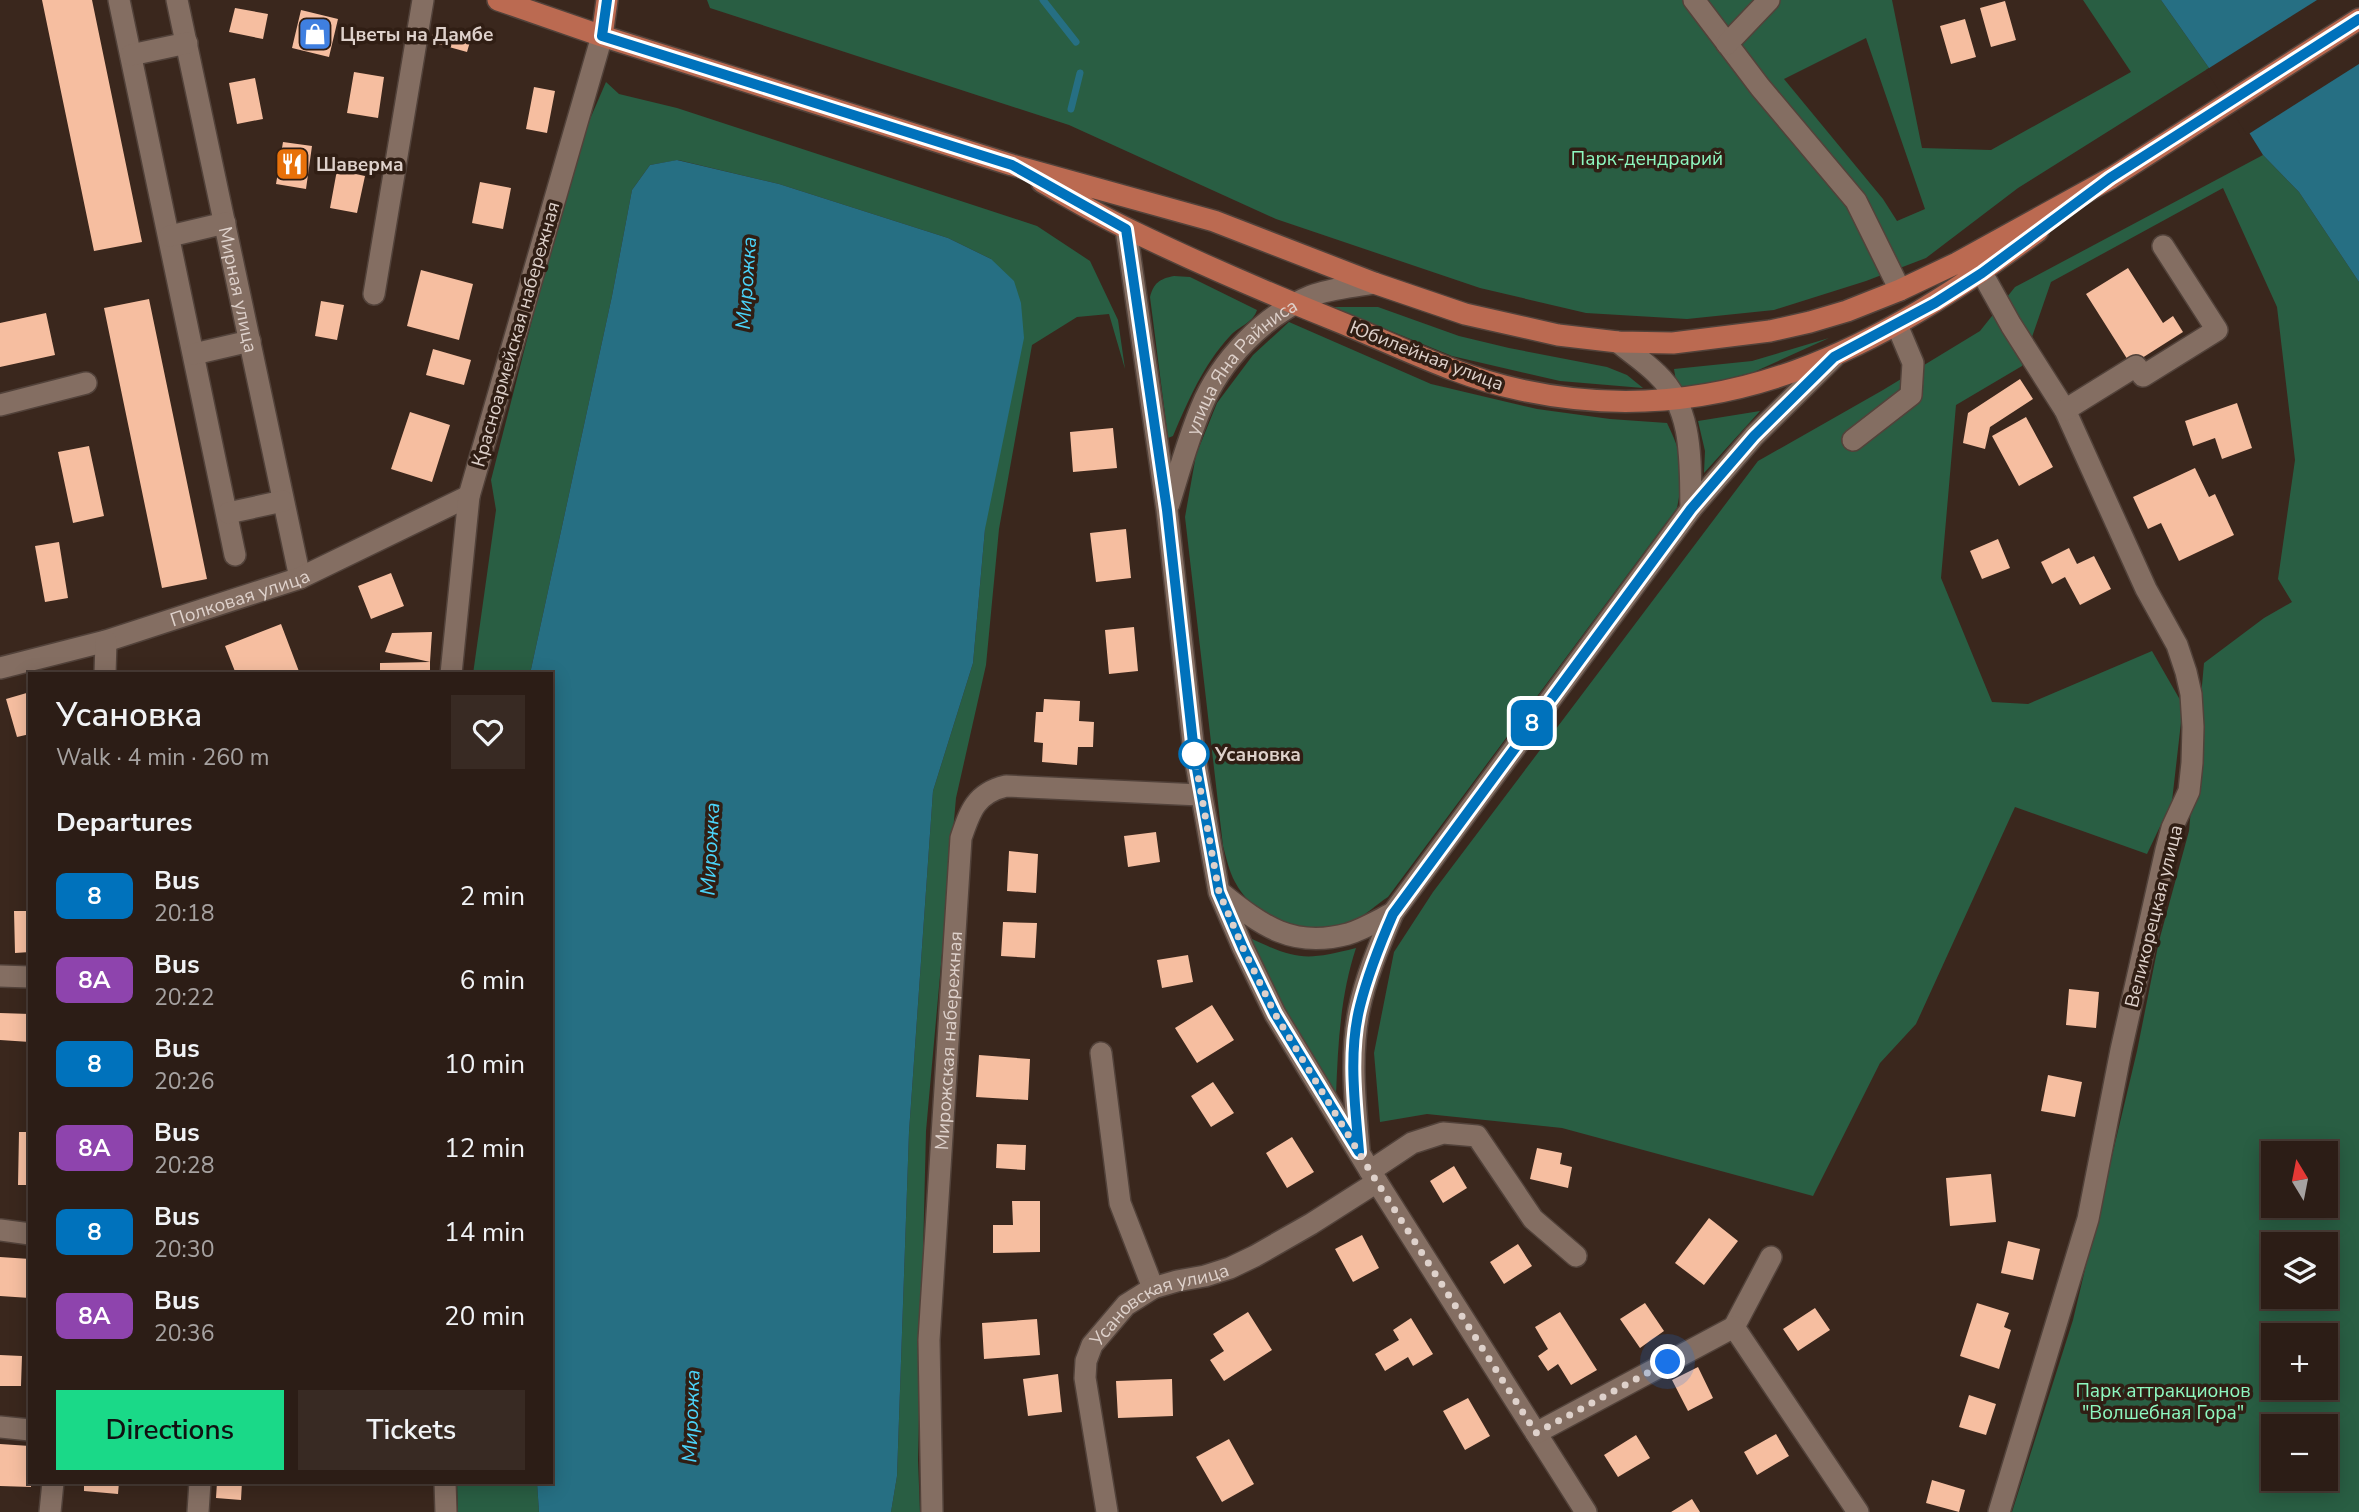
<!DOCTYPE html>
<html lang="en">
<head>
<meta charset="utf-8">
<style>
  body { margin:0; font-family:"Nunito Sans",sans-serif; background:#382a23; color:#f1f3f6; height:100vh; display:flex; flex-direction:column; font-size:26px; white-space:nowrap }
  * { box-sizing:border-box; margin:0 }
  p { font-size:23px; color:#a6a2a1 }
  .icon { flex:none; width:38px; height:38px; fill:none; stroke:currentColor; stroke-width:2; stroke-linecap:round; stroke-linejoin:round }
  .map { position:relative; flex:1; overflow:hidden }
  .panel { position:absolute; left:28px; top:672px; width:525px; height:812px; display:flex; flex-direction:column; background:#2c1d16; border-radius:0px; box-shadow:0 4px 18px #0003,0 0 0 2px #483b35 }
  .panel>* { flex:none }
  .badge { padding:0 14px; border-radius:10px; font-size:24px; line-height:46px }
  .needle { width:46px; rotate:350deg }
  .buttons { position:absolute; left:2261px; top:1141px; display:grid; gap:14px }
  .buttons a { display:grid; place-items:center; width:77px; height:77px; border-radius:0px; background:#2c1d16; box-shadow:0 4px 18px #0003,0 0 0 2px #483b35; font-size:35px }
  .you { position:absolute; width:35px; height:35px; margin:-18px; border:5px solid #fff; border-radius:50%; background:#1a73e8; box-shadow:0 0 0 10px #1a73e833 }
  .map>.badge { position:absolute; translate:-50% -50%; box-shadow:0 0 0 4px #fff }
  h2 { padding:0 28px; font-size:26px; line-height:63px }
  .round { display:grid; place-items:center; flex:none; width:74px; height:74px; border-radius:0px; background:#382a23 }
  .headline { display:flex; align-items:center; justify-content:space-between; height:119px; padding:0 28px }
  h1 { font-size:33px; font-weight:600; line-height:52px }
  .cta { display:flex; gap:14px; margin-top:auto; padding:14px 28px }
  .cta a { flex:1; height:80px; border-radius:0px; background:#1ad988; color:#111; font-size:28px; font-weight:600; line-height:80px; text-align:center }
  .cta a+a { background:#382a23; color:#f1f3f6 }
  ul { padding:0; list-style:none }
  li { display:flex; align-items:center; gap:21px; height:84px; padding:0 28px }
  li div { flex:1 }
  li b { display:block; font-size:26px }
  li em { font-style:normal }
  li .badge { min-width:77px; font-weight:700; text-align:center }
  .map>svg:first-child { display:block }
  .green { fill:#295e43; fill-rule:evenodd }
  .water { fill:#266f83 }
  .pier { fill:#3a271d }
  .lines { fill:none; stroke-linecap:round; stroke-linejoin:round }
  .stream { stroke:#266f83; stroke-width:7 }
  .building { fill:#f6bea0 }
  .minor-casing { stroke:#52423a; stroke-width:24 }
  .major-casing { stroke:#52423a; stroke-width:24 }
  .minor { stroke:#846e62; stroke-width:21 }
  .major { stroke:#bb6a51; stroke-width:21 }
  .line-casing { stroke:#fff; stroke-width:16 }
  .line { stroke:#0072bc; stroke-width:10 }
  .walk { stroke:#ded1cb; stroke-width:7; stroke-dasharray:0 12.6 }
  .stop-dot { fill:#fff; stroke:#0072bc; stroke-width:3.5 }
  .labels { text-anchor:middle; stroke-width:7; stroke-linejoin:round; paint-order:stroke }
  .poi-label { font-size:19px; font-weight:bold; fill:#ded1cb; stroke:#301e14; text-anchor:start }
  .park-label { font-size:19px; fill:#8ef8c0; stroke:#301e14 }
  .street-label { font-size:19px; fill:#ded1cb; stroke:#301e14 }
  .stop-label { font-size:19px; font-weight:bold; fill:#ded1cb; stroke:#301e14; text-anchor:start }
  .water-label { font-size:21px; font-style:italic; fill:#4bd3f9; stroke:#301e14 }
</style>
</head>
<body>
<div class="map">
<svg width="2359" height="1512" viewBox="0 0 2359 1512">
  <rect width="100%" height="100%" fill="#3a271d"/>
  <path class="green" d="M 707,0 L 1892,0 L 1922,148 L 1991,150 L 2131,72 L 2083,0 L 2161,0 L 2209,68 L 2018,188 L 1926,258 L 1866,281 L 1774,310 L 1687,319 L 1586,313 L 1480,288 L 1276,219 L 1069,125 L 710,8 ZM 1866,38 L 1925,209 L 1897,221 L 1883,199 L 1784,79 Z
    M 606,82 L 619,94 L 677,108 L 1037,226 L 1090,261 L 1118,320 L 1125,369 L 1109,314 L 1077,317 L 1032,345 L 999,529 L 986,665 L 956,798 L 926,1131 L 918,1460 L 920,1512 L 891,1512 L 897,1476 L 909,1132 L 933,791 L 973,663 L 985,529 L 991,259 L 948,238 L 779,184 L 678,160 L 650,165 L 632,190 L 612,296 L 530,674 L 473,674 L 496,510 L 491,480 L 574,156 Z
    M 2263,155 L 2299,192 L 2359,282 L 2359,1512 L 2012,1512 L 2073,1320 L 2137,1051 L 2159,941 L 2189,831 L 2204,663 L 2264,618 L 2292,602 L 2278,579 L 2295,460 L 2277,307 L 2223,188 L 2051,282 L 2022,366 L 1956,405 L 1941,578 L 1992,702 L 2028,704 L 2152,651 L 2183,705 L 2172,801 L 2147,854 L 2015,807 L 1916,1024 L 1880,1063 L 1813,1196 L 1562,1128 L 1427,1114 L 1380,1122 L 1374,1053 L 1394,952 L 1433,892 L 1758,461 L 1883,390 L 1980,331 L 2015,287 ZM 2273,1153 L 2326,1153 L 2326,1206 L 2273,1206 ZM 2273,1244 L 2326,1244 L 2326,1297 L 2273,1297 ZM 2273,1335 L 2326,1335 L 2326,1388 L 2273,1388 ZM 2273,1426 L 2326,1426 L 2326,1479 L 2273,1479 Z
    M 1174,276 L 1190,277 L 1257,310 C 1253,323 1239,326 1230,336 C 1203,365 1188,401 1173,436 L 1168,438 L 1150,297 C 1154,283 1159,279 1174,276 Z
    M 1332,307 L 1378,307 L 1459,336 L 1509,348 L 1607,367 L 1627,375 L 1643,388 L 1560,381 L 1452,356 Z
    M 1289,322 L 1431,384 L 1537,409 L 1610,419 L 1667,423 C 1684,459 1685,468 1677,508 L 1388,897 C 1377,904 1365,916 1353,921 C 1310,938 1256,922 1235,882 C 1229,871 1226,857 1223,846 L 1185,517 L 1196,455 L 1217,403 L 1253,355 Z
    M 1829,338 L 1754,372 L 1707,384 L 1677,387 L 1674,369 L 1752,361 Z
    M 1760,411 L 1704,473 L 1705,451 L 1698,421 Z
    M 1248,937 C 1296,960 1305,961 1356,948 C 1340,997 1338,1045 1336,1096 L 1287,1015 Z
    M 457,1482 L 537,1482 L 539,1512 L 458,1512 Z"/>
  <path class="water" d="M 2161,0 L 2359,0 L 2359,282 L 2299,192 L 2263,155 L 2209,68 Z
    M 677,160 L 779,184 L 948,238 L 991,259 L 1014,281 L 1021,303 L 1024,338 L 985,529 L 973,663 L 933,791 L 909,1132 L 897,1476 L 891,1512 L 539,1512 L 537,1482 L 551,1482 L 551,674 L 530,674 L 612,296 L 632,190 L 650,165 Z"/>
  <path class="pier" d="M 2317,0 L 2359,0 L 2359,64 L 2247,135 L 2206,70 Z"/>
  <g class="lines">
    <path class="stream" d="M 1043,0 L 1076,42
      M 1071,109 L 1080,73"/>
  </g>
  <path class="building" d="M 42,0 L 92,0 L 142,242 L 94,251 Z
    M 2005,1 L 2016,40 L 1991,47 L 1980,8 Z
    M 235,8 L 268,14 L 263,39 L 229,32 Z
    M 301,10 L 338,19 L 329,57 L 292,48 Z
    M 1965,19 L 1976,57 L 1951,64 L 1940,26 Z
    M 435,25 L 472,35 L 467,52 L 431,42 Z
    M 354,72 L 384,77 L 378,118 L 347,113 Z
    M 255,78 L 263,119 L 237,124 L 229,83 Z
    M 534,87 L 555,91 L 547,133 L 526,129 Z
    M 283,142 L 312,146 L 306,189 L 276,184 Z
    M 337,170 L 365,176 L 357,213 L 330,208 Z
    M 480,182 L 511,188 L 503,229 L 472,223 Z
    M 2128,268 L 2163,323 L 2173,316 L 2183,332 L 2131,365 L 2086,294 Z
    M 421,270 L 473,284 L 459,340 L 407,326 Z
    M 149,299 L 207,579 L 162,588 L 104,308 Z
    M 321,301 L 344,305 L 337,340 L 315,336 Z
    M 46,313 L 55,355 L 0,367 L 0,323 Z
    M 433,349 L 471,360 L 464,385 L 426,375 Z
    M 2020,379 L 2033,399 L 1990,427 L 1985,449 L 1963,443 L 1968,413 Z
    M 2237,403 L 2252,448 L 2222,459 L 2215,438 L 2193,446 L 2185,421 Z
    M 410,412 L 450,425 L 432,482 L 391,469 Z
    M 2026,417 L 2053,467 L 2019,486 L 1992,436 Z
    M 1113,428 L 1117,468 L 1073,472 L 1070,432 Z
    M 89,446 L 104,516 L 73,523 L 58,452 Z
    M 2195,468 L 2209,497 L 2215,494 L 2234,535 L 2179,561 L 2161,523 L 2148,529 L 2133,497 Z
    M 1126,529 L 1131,578 L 1096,582 L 1090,533 Z
    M 1998,539 L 2010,568 L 1982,579 L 1970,551 Z
    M 59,542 L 68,598 L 45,602 L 35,546 Z
    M 2069,548 L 2077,564 L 2094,556 L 2111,589 L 2080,605 L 2065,577 L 2052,584 L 2041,562 Z
    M 391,573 L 404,606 L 371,619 L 358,586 Z
    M 281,624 L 300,674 L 236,674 L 225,646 Z
    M 1134,627 L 1138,671 L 1109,674 L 1105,630 Z
    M 432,632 L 430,662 L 385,652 L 392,633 Z
    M 430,662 L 430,674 L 380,674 L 380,663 Z
    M 131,671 L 177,671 L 177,674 L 131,674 Z
    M 30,692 L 30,734 L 17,737 L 6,699 Z
    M 1044,699 L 1080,701 L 1079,721 L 1094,722 L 1093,747 L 1078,747 L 1077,765 L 1042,762 L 1043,743 L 1034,742 L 1036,712 L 1043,712 Z
    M 1156,832 L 1160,862 L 1128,867 L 1124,836 Z
    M 1009,851 L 1038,854 L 1036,893 L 1007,891 Z
    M 14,911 L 30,911 L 30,952 L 15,953 Z
    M 1003,922 L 1037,923 L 1035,958 L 1001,956 Z
    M 1188,955 L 1193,982 L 1162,988 L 1157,960 Z
    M 2069,989 L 2099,992 L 2096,1028 L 2066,1025 Z
    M 1212,1005 L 1234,1040 L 1197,1063 L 1175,1028 Z
    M 0,1013 L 30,1014 L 30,1042 L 0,1040 Z
    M 979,1055 L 1030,1059 L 1028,1100 L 976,1097 Z
    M 2048,1075 L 2082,1082 L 2075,1117 L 2041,1111 Z
    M 1213,1082 L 1234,1113 L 1211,1127 L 1191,1096 Z
    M 19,1132 L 30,1132 L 30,1185 L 18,1185 Z
    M 1292,1137 L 1314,1172 L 1287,1188 L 1266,1153 Z
    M 997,1144 L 1026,1145 L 1025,1170 L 996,1168 Z
    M 1537,1148 L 1562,1153 L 1560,1164 L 1572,1167 L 1568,1188 L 1530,1179 Z
    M 1454,1166 L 1467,1188 L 1443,1203 L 1430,1181 Z
    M 1991,1174 L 1996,1222 L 1950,1226 L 1946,1178 Z
    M 1012,1201 L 1040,1201 L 1040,1252 L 993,1253 L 993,1225 L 1013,1225 Z
    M 1709,1218 L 1738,1241 L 1704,1285 L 1675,1263 Z
    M 1362,1235 L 1379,1268 L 1353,1282 L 1335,1249 Z
    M 2008,1241 L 2040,1249 L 2033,1280 L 2001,1273 Z
    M 1518,1244 L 1532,1266 L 1504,1284 L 1490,1262 Z
    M 0,1257 L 30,1259 L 30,1298 L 0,1296 Z
    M 1645,1303 L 1664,1331 L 1640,1348 L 1620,1319 Z
    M 1977,1303 L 2009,1313 L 2004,1327 L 2011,1330 L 1999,1369 L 1960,1356 Z
    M 1815,1308 L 1830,1330 L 1798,1351 L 1783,1329 Z
    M 1248,1312 L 1272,1350 L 1224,1381 L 1210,1360 L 1224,1351 L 1213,1334 Z
    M 1560,1312 L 1597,1370 L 1571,1385 L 1558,1364 L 1548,1371 L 1538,1356 L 1548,1349 L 1535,1327 Z
    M 1411,1318 L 1433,1354 L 1413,1366 L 1408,1357 L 1385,1371 L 1375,1354 L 1399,1340 L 1393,1330 Z
    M 1037,1319 L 1040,1355 L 984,1359 L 982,1323 Z
    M 0,1355 L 22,1356 L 21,1386 L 0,1386 Z
    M 1698,1367 L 1713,1398 L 1688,1411 L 1672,1380 Z
    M 1058,1374 L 1062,1412 L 1028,1416 L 1023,1379 Z
    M 1172,1379 L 1173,1416 L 1118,1418 L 1116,1381 Z
    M 1969,1395 L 1996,1404 L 1986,1435 L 1959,1427 Z
    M 1468,1398 L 1490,1436 L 1465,1450 L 1443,1411 Z
    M 1776,1434 L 1789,1456 L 1757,1475 L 1744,1452 Z
    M 1636,1435 L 1650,1458 L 1618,1477 L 1604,1455 Z
    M 1229,1439 L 1254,1484 L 1222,1502 L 1196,1457 Z
    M 0,1444 L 30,1446 L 31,1487 L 0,1486 Z
    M 1932,1480 L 1965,1490 L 1959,1512 L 1926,1503 Z
    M 84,1482 L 119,1482 L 118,1494 L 84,1491 Z
    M 217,1482 L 242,1482 L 241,1500 L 216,1498 Z
    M 1692,1499 L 1700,1512 L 1671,1512 Z"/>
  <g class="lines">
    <defs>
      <g id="minor">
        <path d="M 119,0 L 235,555"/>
        <path id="s1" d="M 177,0 L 300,578"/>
        <path d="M 1694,0 L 1760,87 L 1856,201 L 1900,290"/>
        <path d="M 1727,44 L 1769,0"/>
        <path d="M 131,55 L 187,43"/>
        <path d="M 1126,229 L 1167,510 L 1194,752 L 1219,892 L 1243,948 L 1275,1014 L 1370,1171 L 1586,1512"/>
        <path d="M 170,236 L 225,223"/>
        <path d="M 1982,273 L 2011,325 L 2065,410 L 2146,589 L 2177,645 L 2186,672 L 2191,694 L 2193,727 L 2192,763 L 2189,791 L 2172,828 L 2166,850 L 2121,1050 L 2088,1219 L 1999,1512"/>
        <path d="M 374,294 L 423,0"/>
        <path d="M 1618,342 C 1631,353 1645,362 1657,374 C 1694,409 1690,462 1691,509"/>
        <path d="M 194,354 L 250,341"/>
        <path d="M 0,405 L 86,383"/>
        <path d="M 2065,410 L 2136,366 L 2143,376 L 2217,330 L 2163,246"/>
        <path d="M 1853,440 L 1911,395 L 1913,363 L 1897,325"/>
        <path id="s2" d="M 1169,504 C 1179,472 1188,439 1201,408 C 1220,361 1264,315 1311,296 C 1331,288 1353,287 1374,283"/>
        <path d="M 228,513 L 283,501"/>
        <path id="s3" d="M 0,668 L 106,641 L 300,578 L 469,496"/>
        <path d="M 105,674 L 106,641"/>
        <path d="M 451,674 L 469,496 L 602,36"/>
        <path d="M 1221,893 C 1262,926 1293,949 1348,934 C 1364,929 1379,920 1393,913"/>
        <path d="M 0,976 L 30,977"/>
        <path d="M 1101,1053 L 1120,1203 L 1153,1288"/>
        <path d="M 1359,1149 C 1355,1102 1350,1056 1359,1010 C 1366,976 1380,944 1393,913 L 1691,509 L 1754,436 L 1834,357"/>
        <path d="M 1370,1171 L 1412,1143 L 1443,1133 L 1477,1136 L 1533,1219 L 1576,1256"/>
        <path d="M 0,1230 L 30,1234"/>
        <path d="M 1734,1327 L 1771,1257"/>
        <path d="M 0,1427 L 30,1430"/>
        <path d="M 1536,1433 L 1734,1327 L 1858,1512"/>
        <path d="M 445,1482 L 446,1512"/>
        <path d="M 50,1512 L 53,1482"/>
        <path d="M 198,1512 L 200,1482"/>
        <path id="s4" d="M 932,1512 L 929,1340 L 961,838 C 970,811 976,793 1006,786 L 1200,795"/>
        <path id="s5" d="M 1107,1512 L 1085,1378 L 1086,1361 L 1092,1345 L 1126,1305 L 1153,1288 L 1177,1281 L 1205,1276 L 1230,1268 L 1255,1256 L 1311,1224 L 1377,1182"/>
      </g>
      <path id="major" d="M 498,0 L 602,36 L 1012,165 L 1214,221 L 1374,283 L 1465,314 L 1558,335 L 1618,342 L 1673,343 L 1770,331 L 1810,322 L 1847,311 L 1900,290 L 1957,263 L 2111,178 L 2359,19
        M 602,36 L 607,0
        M 1042,182 C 1070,198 1098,215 1128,229 C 1198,263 1270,294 1342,323 C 1400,347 1459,377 1521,390 C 1723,434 1881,347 2038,231"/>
    </defs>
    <use href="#minor" class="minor-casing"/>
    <use href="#major" class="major-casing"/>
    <use href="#minor" class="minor"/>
    <use href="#major" class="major"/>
  </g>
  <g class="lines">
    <defs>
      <path id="line" d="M 607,0 L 602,36 L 1012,165 L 1126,229 L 1167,510 L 1194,752 L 1219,892 L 1243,948 L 1275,1014 L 1359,1152 C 1355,1104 1348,1053 1360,1006 C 1368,974 1380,944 1393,914 L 1691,509 L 1754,436 L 1834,357 L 1935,303 L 1982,273 L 2110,178 L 2359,19"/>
    </defs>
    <use href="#line" class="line-casing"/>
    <use href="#line" class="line"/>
    <path class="walk" d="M 1194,754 L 1219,892 L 1243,948 L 1275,1014 L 1370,1171 L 1536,1433 L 1668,1362"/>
  </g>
  <defs>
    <symbol id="shop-square" viewBox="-11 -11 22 22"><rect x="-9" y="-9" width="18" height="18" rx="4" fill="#3f7fe0" stroke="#301e14"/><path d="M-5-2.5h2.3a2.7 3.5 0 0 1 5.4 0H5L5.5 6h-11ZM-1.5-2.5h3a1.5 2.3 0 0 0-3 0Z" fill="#fff"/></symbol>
    <symbol id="restaurant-square" viewBox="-11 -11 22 22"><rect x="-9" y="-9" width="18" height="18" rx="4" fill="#e8710a" stroke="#301e14"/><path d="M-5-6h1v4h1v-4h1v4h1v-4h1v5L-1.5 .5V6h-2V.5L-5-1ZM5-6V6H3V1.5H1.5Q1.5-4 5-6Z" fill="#fff"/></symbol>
  </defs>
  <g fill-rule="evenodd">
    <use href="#shop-square" x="296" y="15" width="38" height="38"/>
    <use href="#restaurant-square" x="273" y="145" width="38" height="38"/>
  </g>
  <circle class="stop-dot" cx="1194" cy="754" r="14"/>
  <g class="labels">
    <g class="poi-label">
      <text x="340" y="41">Цветы на Дамбе</text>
      <text x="316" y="171">Шаверма</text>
    </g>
    <g class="park-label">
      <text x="1647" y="165">Парк-дендрарий</text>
      <text x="2163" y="1397">Парк аттракционов<tspan x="2163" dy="22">"Волшебная Гора"</tspan></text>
    </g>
    <g class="street-label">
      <text dy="7" stroke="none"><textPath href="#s1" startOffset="296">Мирная улица</textPath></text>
      <text transform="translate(515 334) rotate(-74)" y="7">Красноармейская набережная</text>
      <text transform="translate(1427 355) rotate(21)" y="7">Юбилейная улица</text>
      <text dy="7" stroke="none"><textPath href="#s2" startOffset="159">улица Яна Райниса</textPath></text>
      <text dy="7" stroke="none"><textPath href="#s3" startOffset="250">Полковая улица</textPath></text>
      <text transform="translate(2153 916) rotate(-76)" y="7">Великорецкая улица</text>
      <text dy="7" stroke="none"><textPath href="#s4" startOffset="472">Мирожская набережная</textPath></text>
      <text dy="7" stroke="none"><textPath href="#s5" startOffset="252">Усановская улица</textPath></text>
    </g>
    <g class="stop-label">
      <text x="1215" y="761">Усановка</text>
    </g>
    <g class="water-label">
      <text transform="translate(746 283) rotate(-86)" y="7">Мирожка</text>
      <text transform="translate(710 849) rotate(-87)" y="7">Мирожка</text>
      <text transform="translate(691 1416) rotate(-88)" y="7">Мирожка</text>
    </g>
  </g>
</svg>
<div class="buttons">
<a><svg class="needle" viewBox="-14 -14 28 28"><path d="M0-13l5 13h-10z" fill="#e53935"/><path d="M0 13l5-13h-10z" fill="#a6a2a1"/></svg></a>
<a><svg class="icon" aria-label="layers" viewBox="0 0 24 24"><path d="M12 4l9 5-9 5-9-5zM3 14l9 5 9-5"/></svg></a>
<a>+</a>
<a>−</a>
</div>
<div class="you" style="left:1668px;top:1362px"></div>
<b class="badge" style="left:1532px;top:723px;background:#0072bc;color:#fff">8</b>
<section class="panel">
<div class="headline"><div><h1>Усановка</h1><p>Walk · 4 min · 260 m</p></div><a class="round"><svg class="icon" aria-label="heart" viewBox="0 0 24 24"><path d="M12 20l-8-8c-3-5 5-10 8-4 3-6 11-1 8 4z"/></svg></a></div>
<h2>Departures</h2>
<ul>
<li><span class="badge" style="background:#0072bc;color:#fff">8</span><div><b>Bus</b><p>20:18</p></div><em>2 min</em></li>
<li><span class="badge" style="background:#8e44ad;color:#fff">8А</span><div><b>Bus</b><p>20:22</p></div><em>6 min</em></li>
<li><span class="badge" style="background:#0072bc;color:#fff">8</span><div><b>Bus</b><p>20:26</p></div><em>10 min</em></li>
<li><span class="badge" style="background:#8e44ad;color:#fff">8А</span><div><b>Bus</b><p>20:28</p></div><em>12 min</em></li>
<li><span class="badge" style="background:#0072bc;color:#fff">8</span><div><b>Bus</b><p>20:30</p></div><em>14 min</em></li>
<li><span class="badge" style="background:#8e44ad;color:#fff">8А</span><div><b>Bus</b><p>20:36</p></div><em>20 min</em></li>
</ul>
<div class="cta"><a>Directions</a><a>Tickets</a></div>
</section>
</div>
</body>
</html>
